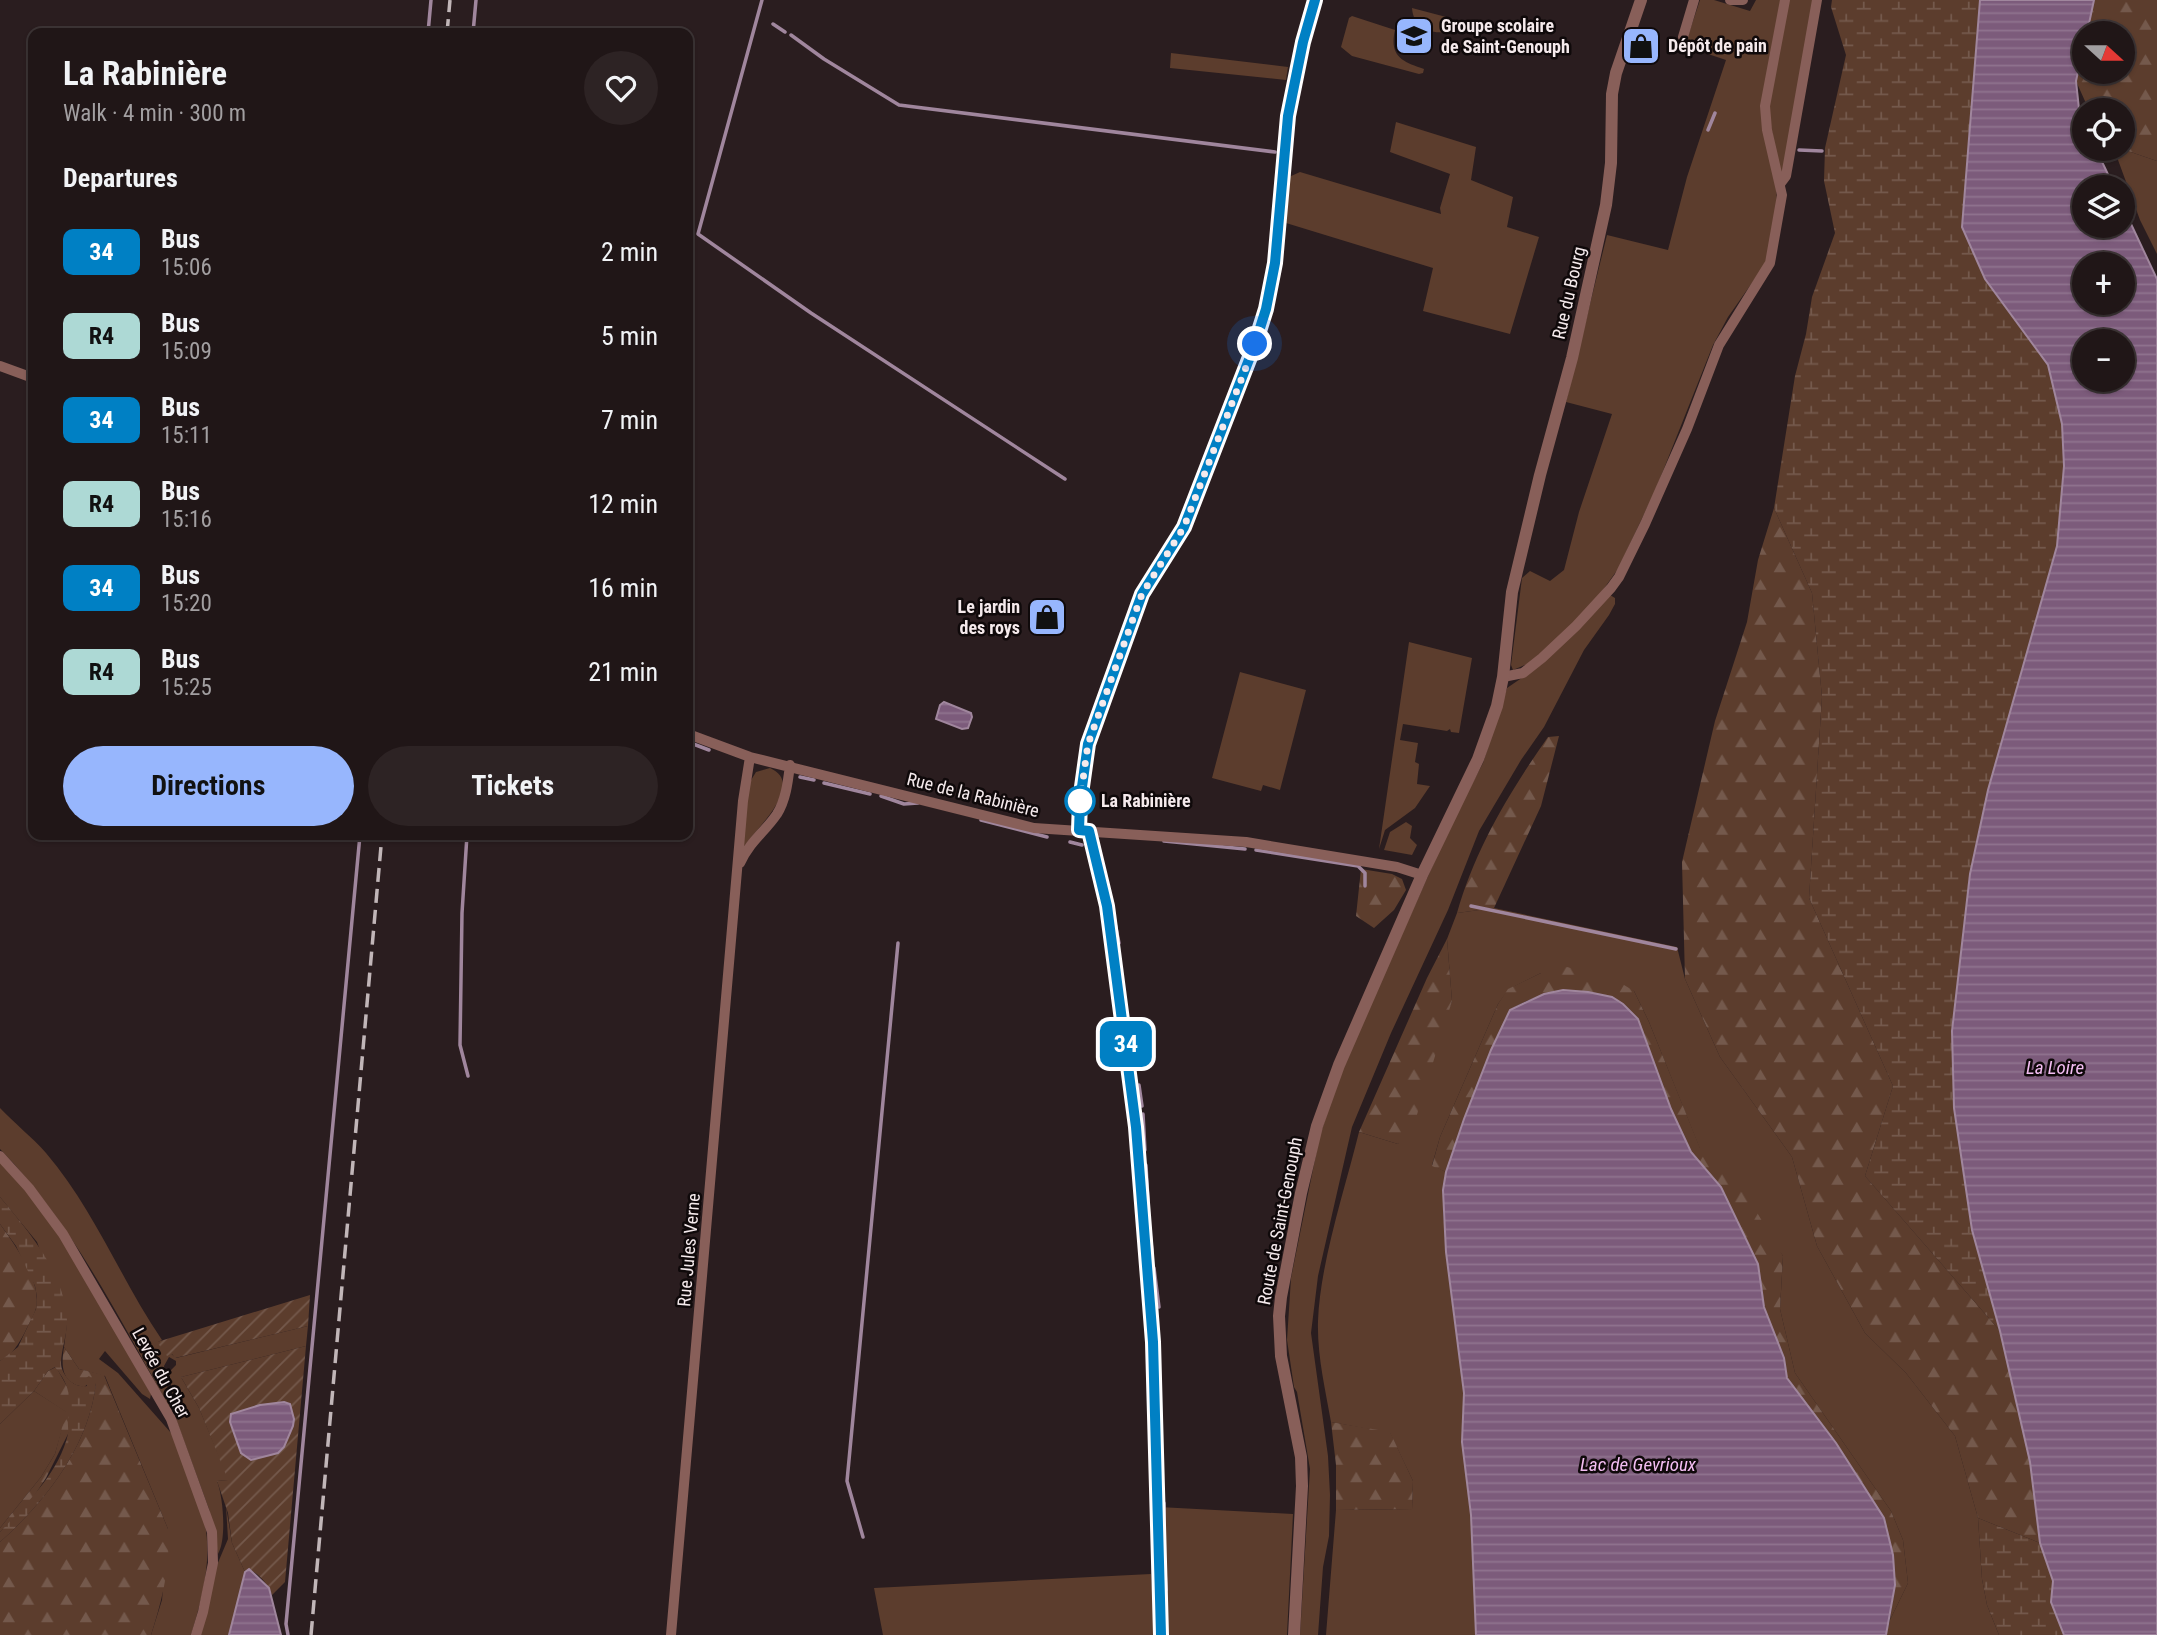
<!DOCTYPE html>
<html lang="en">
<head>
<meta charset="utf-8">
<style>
  body { margin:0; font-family:"Roboto Condensed",sans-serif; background:#2d2324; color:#f1f3f6; height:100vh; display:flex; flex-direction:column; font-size:26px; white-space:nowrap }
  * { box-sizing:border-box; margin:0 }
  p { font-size:23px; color:#a29fa1 }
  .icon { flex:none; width:38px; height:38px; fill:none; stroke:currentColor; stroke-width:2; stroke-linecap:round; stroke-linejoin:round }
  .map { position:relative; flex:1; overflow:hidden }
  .details { position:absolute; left:28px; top:28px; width:665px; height:812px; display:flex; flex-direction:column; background:#201617; border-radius:14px; box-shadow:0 2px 5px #0004,0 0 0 2px #3d3536 }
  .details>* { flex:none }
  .badge { padding:0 14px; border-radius:10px; font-size:24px; line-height:46px }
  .needle { width:46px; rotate:111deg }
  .buttons { position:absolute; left:2072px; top:21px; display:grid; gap:14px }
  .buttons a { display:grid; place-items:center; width:63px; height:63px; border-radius:50%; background:#201617; box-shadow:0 2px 5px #0004,0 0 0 2px #3d3536; font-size:35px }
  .you { position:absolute; width:35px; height:35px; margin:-18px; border:5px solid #fff; border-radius:50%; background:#1a73e8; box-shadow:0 0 0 10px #1a73e833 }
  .map>.badge { position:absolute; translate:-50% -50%; box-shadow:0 0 0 4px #fff }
  h2 { padding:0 35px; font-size:26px; line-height:63px }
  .round { display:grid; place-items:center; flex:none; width:74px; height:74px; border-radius:37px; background:#2d2324 }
  .head { display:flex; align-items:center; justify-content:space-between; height:119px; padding:0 35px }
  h1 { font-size:33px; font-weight:700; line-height:52px }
  .cta { display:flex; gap:14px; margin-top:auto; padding:14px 35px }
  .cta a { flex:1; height:80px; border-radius:42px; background:#97b6fd; color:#111; font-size:28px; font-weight:700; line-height:80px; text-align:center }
  .cta a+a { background:#2d2324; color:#f1f3f6 }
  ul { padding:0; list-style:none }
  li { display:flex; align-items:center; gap:21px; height:84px; padding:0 35px }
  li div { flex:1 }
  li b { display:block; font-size:26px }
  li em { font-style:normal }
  li .badge { min-width:77px; font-weight:700; text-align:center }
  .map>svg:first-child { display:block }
  .grass { fill:#5c3d2d }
  .forest { fill:url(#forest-firs) }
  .wetland { fill:url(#wetland-marsh) }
  .garden { fill:url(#garden-furrows); fill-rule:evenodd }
  .water { fill:url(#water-rules); stroke:#a0869d; stroke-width:2; fill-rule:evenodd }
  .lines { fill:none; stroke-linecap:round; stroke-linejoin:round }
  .stream { stroke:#a0869d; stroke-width:3.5 }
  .minor { stroke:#885f59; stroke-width:10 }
  .tertiary { stroke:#885f59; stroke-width:12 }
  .rail { stroke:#c1b6b8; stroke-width:3.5; stroke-dasharray:14 7; stroke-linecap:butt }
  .line-casing { stroke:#fff; stroke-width:16 }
  .line { stroke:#0080c4; stroke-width:10 }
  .walk { stroke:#f5eaec; stroke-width:7; stroke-dasharray:0 12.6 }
  .stop-dot { fill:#fff; stroke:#0080c4; stroke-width:3.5 }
  .labels { text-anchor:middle; stroke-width:5; stroke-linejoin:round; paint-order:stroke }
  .poi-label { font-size:18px; font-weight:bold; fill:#f5eaec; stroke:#0f090a; text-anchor:start }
  .street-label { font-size:18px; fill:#f5eaec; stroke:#0f090a }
  .stop-label { font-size:18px; font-weight:bold; fill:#f5eaec; stroke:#0f090a; text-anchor:start }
  .water-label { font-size:19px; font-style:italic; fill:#f3bdf2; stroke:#0f090a }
</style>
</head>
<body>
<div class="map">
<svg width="2157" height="1635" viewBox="0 0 2157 1635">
  <defs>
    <pattern id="forest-firs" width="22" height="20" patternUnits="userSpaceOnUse" patternTransform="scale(1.75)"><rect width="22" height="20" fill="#5c3d2d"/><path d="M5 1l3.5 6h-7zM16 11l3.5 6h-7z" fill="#74594c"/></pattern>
    <pattern id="wetland-marsh" width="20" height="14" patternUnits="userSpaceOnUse" patternTransform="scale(1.75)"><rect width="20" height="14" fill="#5c3d2d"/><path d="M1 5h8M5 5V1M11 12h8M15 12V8" fill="none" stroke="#74594c"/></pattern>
    <pattern id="garden-furrows" width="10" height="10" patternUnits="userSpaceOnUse" patternTransform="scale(1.75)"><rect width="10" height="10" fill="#5c3d2d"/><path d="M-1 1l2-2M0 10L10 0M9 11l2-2" fill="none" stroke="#74594c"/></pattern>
    <pattern id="water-rules" width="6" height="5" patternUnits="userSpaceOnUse" patternTransform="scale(1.75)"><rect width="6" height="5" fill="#7c5b7b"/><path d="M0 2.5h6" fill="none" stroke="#8f738e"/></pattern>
  </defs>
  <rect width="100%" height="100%" fill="#2a1d1f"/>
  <path class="grass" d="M 1700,0 L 1714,0 L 1750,11 L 1756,0 L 1782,0 L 1762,108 L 1776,182 L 1777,203 L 1768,257 L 1761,270 L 1728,317 L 1713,345 L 1655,491 L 1618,569 L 1600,594 L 1542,658 L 1513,670 L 1511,665 L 1522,578 L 1530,571 L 1550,581 L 1564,570 L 1579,512 L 1612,414 L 1566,402 L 1607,235 L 1668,250 L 1687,177 L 1726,60 L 1687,47 L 1687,39 Z
    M 1789,0 L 1814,0 L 1783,176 L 1781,177 L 1768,111 Z
    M 1412,8 L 1450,18 L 1444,32 C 1427,34 1413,25 1412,8 Z
    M 1352,16 L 1395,30 C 1389,56 1402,62 1424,69 L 1423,73 L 1419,74 L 1352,56 L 1341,47 L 1349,18 Z
    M 1171,53 L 1288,67 L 1286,80 L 1170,68 Z
    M 1396,122 L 1476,147 L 1471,180 L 1513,197 L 1507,227 L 1539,237 L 1510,334 L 1423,311 L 1433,268 L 1286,223 L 1289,177 L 1300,172 L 1441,214 L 1440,208 L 1450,174 L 1390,152 Z
    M 2114,149 L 2122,149 L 2157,161 L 2157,254 L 2140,220 Z
    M 1610,595 L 1615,598 L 1615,604 L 1609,615 L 1584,650 L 1544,727 L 1521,760 L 1479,831 L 1448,910 L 1391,1033 L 1352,1127 L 1318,1276 L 1311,1333 L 1328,1456 L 1330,1495 L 1329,1536 L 1323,1567 L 1318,1635 L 1300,1635 L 1310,1469 L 1297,1392 L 1294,1387 L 1287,1340 L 1291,1278 L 1320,1135 L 1343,1066 L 1454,818 L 1483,763 L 1507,688 L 1542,664 Z
    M 1409,642 L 1472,658 L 1459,733 L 1451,732 L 1450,729 L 1447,731 L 1403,724 L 1400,740 L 1418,743 L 1415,762 L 1419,764 L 1417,784 L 1430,786 L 1415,808 L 1385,830 L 1379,849 Z
    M 1240,672 L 1306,690 L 1280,790 L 1263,785 L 1261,791 L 1212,778 Z
    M 770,768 C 808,785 752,831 742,850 L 748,785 L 756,772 Z
    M 1406,822 L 1412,826 L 1410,838 L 1417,845 L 1412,855 L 1384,850 L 1390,832 Z
    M 1494,908 L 1677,947 L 1685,979 L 1720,1057 L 1792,1157 L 1817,1246 L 1865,1333 L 1906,1373 L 1955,1436 L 1978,1518 L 1982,1579 L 1987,1605 L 1999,1635 L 1886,1635 L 1890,1620 L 1908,1583 L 1903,1540 L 1891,1511 L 1795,1373 L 1780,1309 L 1783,1256 L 1700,1149 L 1649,1022 L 1634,991 L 1541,973 L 1509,989 L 1498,1004 L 1440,1137 L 1432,1165 L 1446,1172 L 1443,1213 L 1464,1393 L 1462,1443 L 1471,1515 L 1476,1635 L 1326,1635 L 1336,1510 L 1412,1509 L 1413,1481 L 1390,1433 L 1331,1422 C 1325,1388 1317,1355 1318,1321 C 1320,1263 1345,1189 1359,1132 L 1398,1144 L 1452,1001 L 1447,939 L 1457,913 Z
    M 0,1108 C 14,1123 32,1137 46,1153 C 94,1209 121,1280 162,1340 L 158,1342 L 176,1358 L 308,1326 L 306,1346 L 181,1377 L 199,1408 L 229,1480 L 217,1481 C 223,1496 227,1539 218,1554 L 209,1509 L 177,1422 L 169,1372 L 176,1365 L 176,1361 L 169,1357 L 164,1366 L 171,1410 C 120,1320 73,1224 0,1149 Z
    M 0,1161 L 27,1190 L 64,1241 L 151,1394 L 150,1399 L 142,1394 L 105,1351 L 99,1359 L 118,1373 L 172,1434 L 205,1524 C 212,1563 202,1598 191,1635 L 151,1635 L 162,1600 L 168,1529 L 105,1376 L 79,1369 L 64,1347 L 67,1324 L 37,1242 L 0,1197 Z
    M 34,1391 L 67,1412 L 55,1454 L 41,1477 L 0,1528 L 0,1424 Z
    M 226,1506 L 232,1543 L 245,1572 L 229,1635 L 199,1635 L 217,1565 L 228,1539 Z
    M 1159,1507 L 1293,1514 L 1287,1635 L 1164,1635 Z
    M 1151,1574 L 1155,1635 L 883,1635 L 874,1588 Z"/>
  <path class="forest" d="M 2094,0 L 2157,0 L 2157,161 L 2122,149 L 2123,110 L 2089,110 L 2076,81 L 2084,44 L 2084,72 L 2123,72 L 2123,33 L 2087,33 Z
    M 1774,508 L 1812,593 L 1822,697 L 1809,898 L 1893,1086 L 1865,1176 L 2000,1331 L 2030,1462 L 2040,1543 L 1978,1518 L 1955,1436 L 1906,1373 L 1865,1333 L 1817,1246 L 1792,1157 L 1720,1057 L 1685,979 L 1682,862 L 1715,721 L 1747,622 L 1758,560 Z
    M 1559,736 L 1541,806 L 1494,908 L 1457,913 C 1475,849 1510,791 1548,737 Z
    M 1361,869 L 1392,874 L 1402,879 L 1406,890 L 1394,910 L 1374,928 L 1356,916 Z
    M 1447,939 L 1452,1001 L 1415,1121 L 1398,1144 L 1359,1132 L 1427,978 Z
    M 1567,967 L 1614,979 L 1634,991 L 1649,1022 L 1700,1148 L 1725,1159 L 1783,1256 L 1780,1309 L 1795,1373 L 1891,1511 L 1903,1540 L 1908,1583 L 1890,1620 L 1895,1585 L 1893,1555 L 1884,1518 L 1836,1443 L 1787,1378 L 1784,1358 L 1764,1307 L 1758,1264 L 1721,1187 L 1691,1152 L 1671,1109 L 1588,992 C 1559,990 1534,994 1510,1010 L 1464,1119 L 1446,1172 L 1432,1166 L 1440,1137 L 1498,1004 L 1508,989 L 1541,973 Z
    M 0,1224 C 14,1244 42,1281 36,1308 C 34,1316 28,1325 25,1332 C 18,1345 13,1354 0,1361 Z
    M 64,1347 L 79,1369 L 104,1375 L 168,1529 C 171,1565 162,1601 151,1635 L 0,1635 L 0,1542 C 46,1501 89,1446 96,1383 L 88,1384 L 84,1387 C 61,1383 61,1366 64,1347 Z
    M 56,1367 L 69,1390 L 69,1432 L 46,1478 L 30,1502 L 0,1532 L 0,1528 L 41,1477 L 55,1454 L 66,1412 L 34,1391 L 48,1371 Z
    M 1331,1422 L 1390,1432 L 1413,1481 L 1412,1509 L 1336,1510 L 1336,1465 Z"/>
  <path class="wetland" d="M 1832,0 L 1980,0 L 1969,149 L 1985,279 L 2048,365 L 2062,424 L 2064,466 L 2057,546 L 1988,790 L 1970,874 L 1952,1031 L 1954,1108 L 1972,1230 L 2000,1331 L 1865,1176 L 1893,1086 L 1809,898 L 1822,697 L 1812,593 L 1774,508 L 1795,376 L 1806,334 L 1812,297 L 1835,233 L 1824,181 L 1825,148 L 1846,55 L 1831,7 Z
    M 0,1197 C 29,1232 65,1273 67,1321 C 68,1334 58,1358 62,1369 C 66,1380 76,1388 87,1386 L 86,1378 L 89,1376 L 96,1383 C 89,1446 46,1501 0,1542 L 0,1532 C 26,1504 59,1473 68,1434 C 69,1429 67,1423 68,1418 C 70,1394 70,1386 55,1367 L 48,1371 L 34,1391 L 0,1424 L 0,1361 L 18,1347 L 36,1309 L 37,1297 L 35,1286 L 16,1246 L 0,1224 Z
    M 1978,1518 L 2040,1543 L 2053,1581 L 2051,1602 L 2064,1635 L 1999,1635 L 1987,1605 L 1982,1579 Z"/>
  <path class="garden" d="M 310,1295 L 308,1326 L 175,1358 L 172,1354 L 167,1356 L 157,1342 Z
    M 306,1346 L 285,1582 L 272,1595 C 268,1584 260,1575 249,1569 L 245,1572 L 232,1543 L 228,1513 L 217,1481 L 228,1480 L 199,1408 L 181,1377 ZM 284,1402 L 290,1404 L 294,1419 L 231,1414 L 260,1405 Z"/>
  <path class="water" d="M 1980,0 L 2094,0 L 2087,33 L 2084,33 L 2084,44 L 2076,81 L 2079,109 L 2084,122 L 2084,149 L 2096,149 L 2114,187 L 2084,187 L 2084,226 L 2123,226 L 2123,207 L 2157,279 L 2157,1635 L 2064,1635 L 2051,1602 L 2053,1581 L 2040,1543 L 2030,1462 L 2000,1331 L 1972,1230 L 1954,1108 L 1952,1031 L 1970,874 L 1988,790 L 2057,546 L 2064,466 L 2062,424 L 2048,365 L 1985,279 L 1962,227 ZM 2123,264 L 2123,303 L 2084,303 L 2084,264 ZM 2123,341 L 2123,380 L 2084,380 L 2084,341 Z
    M 944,702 L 971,713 L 972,717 L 968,728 L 962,729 L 936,719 L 940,705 Z
    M 1563,990 L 1588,992 L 1612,997 L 1623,1004 L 1638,1019 L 1671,1109 L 1691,1152 L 1721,1187 L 1758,1264 L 1764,1307 L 1784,1358 L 1787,1378 L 1836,1443 L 1884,1518 L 1893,1555 L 1895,1585 L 1886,1635 L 1476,1635 L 1471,1515 L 1462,1442 L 1464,1393 L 1446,1252 L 1443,1190 L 1446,1172 L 1464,1119 L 1491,1050 L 1510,1010 L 1544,994 Z
    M 284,1402 L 290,1404 L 294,1419 L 293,1426 L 284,1447 L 278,1453 L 251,1460 L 241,1453 L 230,1422 L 231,1414 L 260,1405 Z
    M 249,1569 L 269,1588 L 281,1635 L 229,1635 L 245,1572 Z"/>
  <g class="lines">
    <path class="stream" d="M 762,0 L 698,234 L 811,313 L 1065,479
      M 773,24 L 785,32
      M 428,33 L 431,0
      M 473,33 L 476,0
      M 791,35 L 824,59 L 899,105 L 1275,152
      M 1708,130 L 1715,113
      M 1799,150 L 1822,151
      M 688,742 L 709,750
      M 800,777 L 814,780
      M 824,783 L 870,794
      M 881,796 L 904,804 L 918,803
      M 981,820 L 1047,837
      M 467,835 L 462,913 L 460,1045 L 468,1076
      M 1164,841 L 1245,849
      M 1070,842 L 1082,845
      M 1256,850 L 1358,866 L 1365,873 L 1365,886
      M 1111,903 L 1119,943
      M 1471,906 L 1676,949
      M 1139,1085 L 1142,1106
      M 1143,1114 L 1145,1150
      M 1146,1165 L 1148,1201
      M 1148,1214 L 1152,1252
      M 1154,1268 L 1159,1307
      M 1164,1503 L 1164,1542
      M 863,1537 L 847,1481 L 898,943
      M 1164,1552 L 1166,1590
      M 288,1635 L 286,1624 L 360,835"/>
    <path class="minor" d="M 1730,0 L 1743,0
      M 1683,37 L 1694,0
      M 1780,184 L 1786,176 L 1817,0
      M 0,366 L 33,378
      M 1503,677 L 1523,673 L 1542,658 L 1576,626 L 1611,588 L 1619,577 L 1645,524 L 1687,429 L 1719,345 L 1770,263 L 1782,195 L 1767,130 L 1765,106 L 1785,0
      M 688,734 L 750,757 L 1034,828 L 1246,842 L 1397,867 L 1422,875
      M 1078,830 L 1080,801 L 1088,744 L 1141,594 L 1184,527 L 1255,344 L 1266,309 L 1275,263 L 1288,116 L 1302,42 L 1315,0
      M 1089,830 L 1107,906 L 1136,1127 L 1153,1342 L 1161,1635
      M 740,863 C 751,840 764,833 777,814 C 786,800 788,781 790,765
      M 0,1156 L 29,1188 L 63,1234 L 171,1419 L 212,1532 L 213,1563 L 203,1612 L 196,1635
      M 671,1635 L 743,801 L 750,757"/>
    <path class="tertiary" d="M 1294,1635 L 1302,1486 L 1301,1457 L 1281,1356 L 1279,1316 L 1281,1297 L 1301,1193 L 1317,1126 L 1339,1065 L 1422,875 L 1478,759 L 1497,706 L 1503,677 L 1512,592 L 1540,475 L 1572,358 L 1606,205 L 1611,163 L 1612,94 L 1616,73 L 1641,0"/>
    <path class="rail" d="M 447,33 L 450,0
      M 311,1635 L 382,835"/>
  </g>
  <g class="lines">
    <defs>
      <path id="line" d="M 1161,1635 L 1153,1342 L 1136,1127 L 1107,906 L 1089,831 L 1079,830 L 1080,801 L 1088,744 L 1142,594 L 1184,527 L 1255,344 L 1266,309 L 1275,263 L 1288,116 L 1303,42 L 1315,0"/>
    </defs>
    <use href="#line" class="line-casing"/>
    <use href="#line" class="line"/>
    <path class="walk" d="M 1080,801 L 1088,744 L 1142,594 L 1184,527 L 1255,344"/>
  </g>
  <defs>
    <symbol id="school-square" viewBox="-11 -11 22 22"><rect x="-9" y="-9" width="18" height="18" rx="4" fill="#97b6fd" stroke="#0f090a"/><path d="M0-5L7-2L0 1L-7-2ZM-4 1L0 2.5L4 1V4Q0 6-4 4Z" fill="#111"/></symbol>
    <symbol id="shop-square" viewBox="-11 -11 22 22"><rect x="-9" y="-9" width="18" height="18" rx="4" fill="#97b6fd" stroke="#0f090a"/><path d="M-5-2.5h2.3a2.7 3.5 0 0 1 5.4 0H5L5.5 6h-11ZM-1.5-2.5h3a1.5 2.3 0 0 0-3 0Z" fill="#111"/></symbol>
  </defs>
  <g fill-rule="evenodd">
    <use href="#school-square" x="1392" y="14" width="44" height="44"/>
    <use href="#shop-square" x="1619" y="24" width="44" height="44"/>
    <use href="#shop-square" x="1025" y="595" width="44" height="44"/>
  </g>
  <circle class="stop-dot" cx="1080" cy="801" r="14"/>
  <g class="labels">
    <g class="poi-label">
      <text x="1441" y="32">Groupe scolaire<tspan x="1441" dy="21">de Saint-Genouph</tspan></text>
      <text x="1668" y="52">Dépôt de pain</text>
      <text x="1020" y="613" text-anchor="end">Le jardin<tspan x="1020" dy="21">des roys</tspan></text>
    </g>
    <g class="street-label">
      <text transform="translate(1569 293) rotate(-77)" y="6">Rue du Bourg</text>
      <text transform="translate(973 795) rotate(14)" y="6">Rue de la Rabinière</text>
      <text transform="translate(1280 1221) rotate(-79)" y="6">Route de Saint-Genouph</text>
      <text transform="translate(689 1250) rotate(-85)" y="6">Rue Jules Verne</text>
      <text transform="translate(161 1373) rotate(61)" y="6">Levée du Cher</text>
    </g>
    <g class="stop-label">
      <text x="1101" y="807">La Rabinière</text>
    </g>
    <g class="water-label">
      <text x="2055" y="1074">La Loire</text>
      <text x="1638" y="1471">Lac de Gevrioux</text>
    </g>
  </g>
</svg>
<div class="buttons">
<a><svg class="needle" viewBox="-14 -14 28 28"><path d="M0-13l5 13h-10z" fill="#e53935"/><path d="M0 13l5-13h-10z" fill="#a29fa1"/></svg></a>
<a><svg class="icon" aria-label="locate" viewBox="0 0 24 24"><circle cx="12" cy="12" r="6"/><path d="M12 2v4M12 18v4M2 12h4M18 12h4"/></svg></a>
<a><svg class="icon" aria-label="layers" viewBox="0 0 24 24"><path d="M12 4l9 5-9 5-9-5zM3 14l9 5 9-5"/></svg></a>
<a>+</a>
<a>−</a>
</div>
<div class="you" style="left:1255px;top:344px"></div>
<b class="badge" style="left:1126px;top:1044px;background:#0080c4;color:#fff">34</b>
<section class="details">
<div class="head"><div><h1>La Rabinière</h1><p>Walk · 4 min · 300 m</p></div><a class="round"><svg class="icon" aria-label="heart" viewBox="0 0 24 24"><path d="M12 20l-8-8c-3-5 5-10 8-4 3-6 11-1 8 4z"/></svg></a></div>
<h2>Departures</h2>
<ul>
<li><span class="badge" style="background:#0080c4;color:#fff">34</span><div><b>Bus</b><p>15:06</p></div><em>2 min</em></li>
<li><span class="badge" style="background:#add9d5;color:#111">R4</span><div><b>Bus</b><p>15:09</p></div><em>5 min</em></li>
<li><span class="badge" style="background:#0080c4;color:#fff">34</span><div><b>Bus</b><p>15:11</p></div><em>7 min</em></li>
<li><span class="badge" style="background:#add9d5;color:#111">R4</span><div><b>Bus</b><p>15:16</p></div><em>12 min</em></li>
<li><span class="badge" style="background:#0080c4;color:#fff">34</span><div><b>Bus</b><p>15:20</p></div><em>16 min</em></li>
<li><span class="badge" style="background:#add9d5;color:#111">R4</span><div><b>Bus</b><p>15:25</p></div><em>21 min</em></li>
</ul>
<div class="cta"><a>Directions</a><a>Tickets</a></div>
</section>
</div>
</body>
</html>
